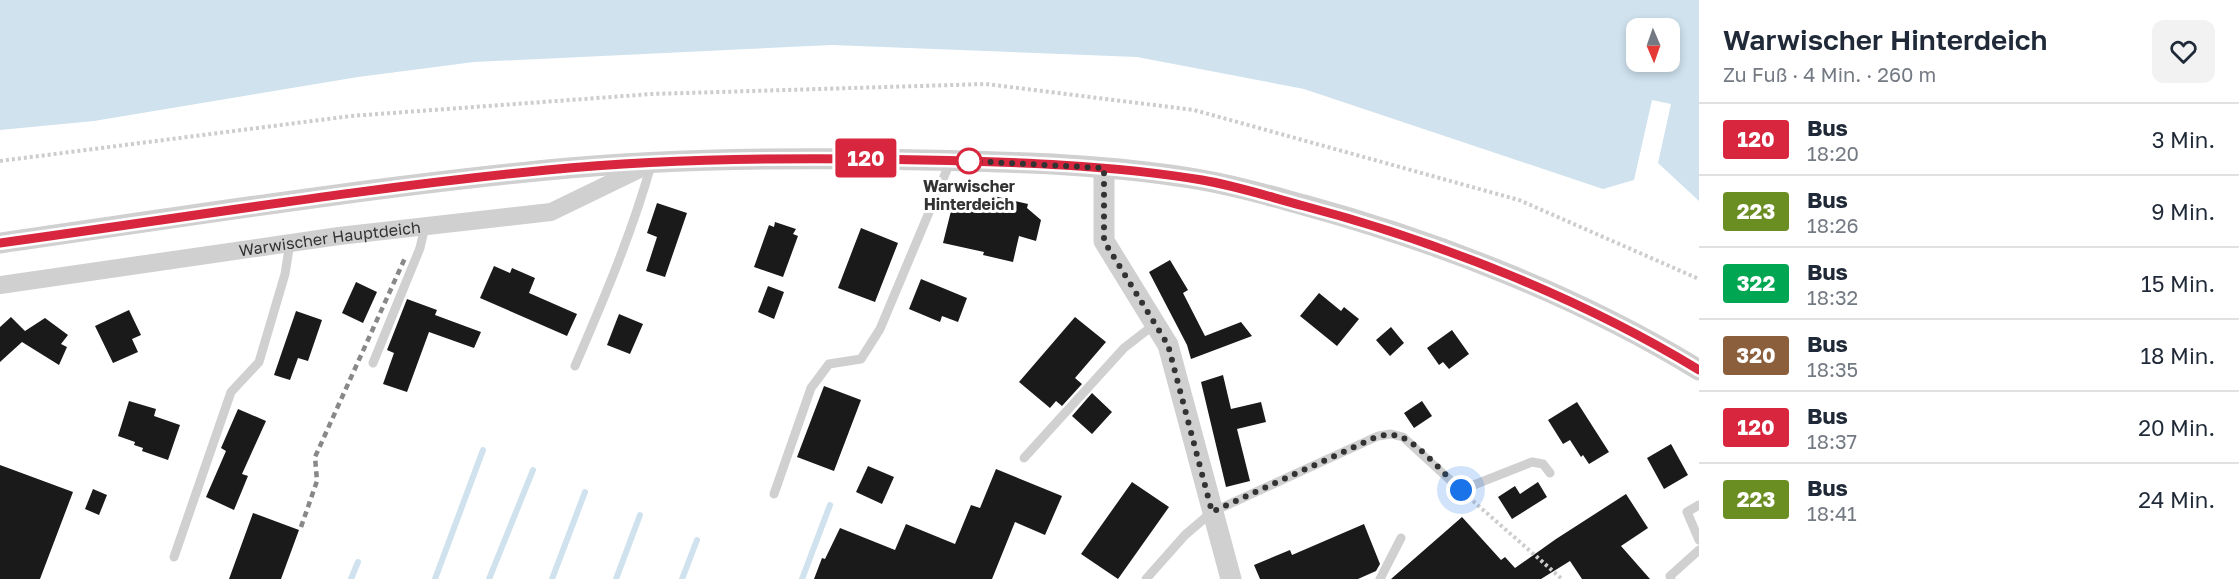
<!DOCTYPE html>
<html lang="de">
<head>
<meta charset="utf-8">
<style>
  body { margin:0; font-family:"Golos Text",sans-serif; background:#f2f2f3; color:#1f2937; height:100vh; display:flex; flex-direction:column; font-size:22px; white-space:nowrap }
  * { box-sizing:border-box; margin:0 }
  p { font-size:20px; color:#747a83 }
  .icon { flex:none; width:33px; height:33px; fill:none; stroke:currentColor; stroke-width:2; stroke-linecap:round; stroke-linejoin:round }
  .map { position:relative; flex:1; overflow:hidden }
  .drawer { display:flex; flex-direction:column; background:#fff; width:540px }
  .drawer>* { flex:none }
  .badge { padding:0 12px; border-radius:4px; font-size:21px; line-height:39px }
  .needle { width:39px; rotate:178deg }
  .buttons { position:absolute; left:1626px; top:18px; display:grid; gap:12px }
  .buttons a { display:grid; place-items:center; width:54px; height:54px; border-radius:12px; background:#fff; box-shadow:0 3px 9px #0003; font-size:30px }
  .you { position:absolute; width:30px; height:30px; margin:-15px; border:4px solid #fff; border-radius:50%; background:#1a73e8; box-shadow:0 0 0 9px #1a73e833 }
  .map>.badge { position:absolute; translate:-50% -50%; box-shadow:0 0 0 3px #fff }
  .round { display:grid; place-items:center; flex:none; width:63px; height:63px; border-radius:12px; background:#f2f2f3 }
  .headline { display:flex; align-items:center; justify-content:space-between; height:102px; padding:0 24px }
  h1 { font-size:28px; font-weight:600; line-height:45px }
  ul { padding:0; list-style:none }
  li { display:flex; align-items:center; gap:18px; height:72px; padding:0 24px; border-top:2px solid #e0e1e3 }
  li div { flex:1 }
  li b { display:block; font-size:22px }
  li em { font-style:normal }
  li .badge { min-width:66px; font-weight:700; text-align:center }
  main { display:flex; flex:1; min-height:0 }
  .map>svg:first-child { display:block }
  .water { fill:#cfe2ee; fill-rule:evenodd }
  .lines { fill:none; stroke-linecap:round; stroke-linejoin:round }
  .stream { stroke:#cfe2ee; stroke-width:6 }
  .building { fill:#1a1a1a }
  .path { stroke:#cdcdcd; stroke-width:4; stroke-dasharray:3 3; stroke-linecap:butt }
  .service { stroke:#d0d0d0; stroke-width:9 }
  .minor { stroke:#d0d0d0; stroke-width:18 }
  .tertiary { stroke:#d0d0d0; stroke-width:21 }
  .rail { stroke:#888; stroke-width:4.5; stroke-dasharray:6 4.5; stroke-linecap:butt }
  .line-casing { stroke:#fff; stroke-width:14 }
  .line { stroke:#d7263d; stroke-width:9 }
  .walk { stroke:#333; stroke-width:6; stroke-dasharray:0 10.8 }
  .stop-dot { fill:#fff; stroke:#d7263d; stroke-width:3 }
  .labels { text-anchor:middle; stroke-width:6; stroke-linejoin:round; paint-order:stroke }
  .stop-label { font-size:16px; font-weight:bold; fill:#333; stroke:#fff }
  .street-label { font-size:16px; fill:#333; stroke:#fff }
</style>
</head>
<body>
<main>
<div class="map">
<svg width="1699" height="579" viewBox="0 0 1699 579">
  <rect width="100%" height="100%" fill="#fff"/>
  <path class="water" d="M 0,0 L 1699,0 L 1699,201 L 1658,163 L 1671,104 L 1652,100 L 1634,180 L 1603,189 L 1304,89 L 1137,57 L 832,45 L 474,62 L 358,77 L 94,121 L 0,130 ZM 1636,28 L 1670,28 L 1670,62 L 1636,62 Z"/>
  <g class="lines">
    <path class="stream" d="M 351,579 L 358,562
      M 435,579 L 483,450
      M 489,579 L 533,470
      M 552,579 L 585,492
      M 616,579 L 640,515
      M 682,579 L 697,540
      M 802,579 L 830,505"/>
  </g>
  <path class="building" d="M 994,196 L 1028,204 L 1027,208 L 1041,220 L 1036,241 L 1019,236 L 1013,262 L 983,255 L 984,252 L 943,243 L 953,203 L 964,206 L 966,198 L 992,204 Z
    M 657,203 L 687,213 L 665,277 L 646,271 L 657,237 L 647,233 Z
    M 775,222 L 796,229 L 793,234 L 798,236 L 783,277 L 754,267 L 769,225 L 774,227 Z
    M 861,228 L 898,243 L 875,302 L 838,288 Z
    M 1170,260 L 1188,290 L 1183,293 L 1205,336 L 1241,322 L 1252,336 L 1191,359 L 1187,345 L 1149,272 Z
    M 494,266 L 510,273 L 512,268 L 535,278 L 529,293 L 577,314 L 567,336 L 480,298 Z
    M 921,279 L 967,298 L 958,322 L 942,316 L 940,322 L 909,309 Z
    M 356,282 L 377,292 L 363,323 L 342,313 Z
    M 768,286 L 784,292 L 774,319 L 758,312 Z
    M 1319,293 L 1341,311 L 1344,307 L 1359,319 L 1337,346 L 1300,316 Z
    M 407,299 L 437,310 L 435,315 L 481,332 L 474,348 L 429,332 L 407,392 L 383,384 L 394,353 L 387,350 Z
    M 129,310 L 141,335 L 132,339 L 138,352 L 113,363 L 95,326 Z
    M 296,311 L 322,320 L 308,361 L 298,358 L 290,380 L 274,375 Z
    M 619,314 L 643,324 L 630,354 L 607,345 Z
    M 11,317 L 25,331 L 45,318 L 68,335 L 61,344 L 67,347 L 59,365 L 22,342 L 0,362 L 0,327 Z
    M 1075,317 L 1106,342 L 1075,378 L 1082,384 L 1062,406 L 1056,401 L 1050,408 L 1019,382 Z
    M 1391,327 L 1404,343 L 1390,356 L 1376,340 Z
    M 1452,330 L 1469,354 L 1449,369 L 1443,362 L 1439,365 L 1427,348 Z
    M 1223,375 L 1231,409 L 1261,402 L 1266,422 L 1237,429 L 1250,481 L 1226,487 L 1201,382 Z
    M 824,386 L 861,400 L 834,471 L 797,457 Z
    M 1092,393 L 1112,412 L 1092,434 L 1072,416 Z
    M 129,401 L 156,409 L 154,416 L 180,425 L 168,460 L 142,451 L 143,448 L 134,445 L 135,442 L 118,436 Z
    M 1422,401 L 1432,416 L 1414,428 L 1404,413 Z
    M 1577,402 L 1609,452 L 1589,464 L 1583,455 L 1581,457 L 1570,440 L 1563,444 L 1548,420 Z
    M 238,409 L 266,421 L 242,474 L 248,476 L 234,510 L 206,497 L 226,451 L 221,448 Z
    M 1671,444 L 1688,475 L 1664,489 L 1647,458 Z
    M 0,465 L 73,492 L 40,579 L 0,579 Z
    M 868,466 L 894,477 L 882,504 L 856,492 Z
    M 996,469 L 1062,496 L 1045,535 L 1015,522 L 992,579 L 814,579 L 822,558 L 825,559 L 840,528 L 895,550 L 906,524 L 955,544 L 971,505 L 980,508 Z
    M 1132,482 L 1169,507 L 1118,579 L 1081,554 Z
    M 1538,482 L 1547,497 L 1512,519 L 1498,497 L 1515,486 L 1520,494 Z
    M 93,489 L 107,495 L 99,515 L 85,509 Z
    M 1626,494 L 1648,528 L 1621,546 L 1650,579 L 1582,579 L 1570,561 L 1541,579 L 1391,579 L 1462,517 L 1501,560 L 1505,557 L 1515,568 L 1556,539 Z
    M 253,513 L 299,530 L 281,579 L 229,579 Z
    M 1364,524 L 1380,564 L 1376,571 L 1358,579 L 1260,579 L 1254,565 L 1290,550 L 1292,555 Z"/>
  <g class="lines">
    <path class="path" d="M 0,161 L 351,116 L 652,94 L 986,84 L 1194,110 L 1519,200 L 1699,279
      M 1473,501 L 1562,579"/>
    <path class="service" d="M 373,363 L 420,248 L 425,226
      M 575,366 C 603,301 632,233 651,165
      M 1024,458 L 1124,348 L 1155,324
      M 774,494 L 811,388 L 829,364 L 861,359 L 880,329 L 951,160
      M 1699,505 L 1687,512 L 1699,540
      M 174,557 L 231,392 L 259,362 L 285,274 L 290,243
      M 1146,579 L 1185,535 L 1212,512 L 1378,436 L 1391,434 L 1403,437 L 1461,490 L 1532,462 L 1543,464 L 1550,473
      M 1380,579 L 1401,538
      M 1671,579 L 1670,576 L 1699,550"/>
    <path class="minor" id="s1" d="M 0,285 L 339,236 L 551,212 L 650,164"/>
    <path class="tertiary" d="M 1104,168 L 1104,241 L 1168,345 L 1231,579
      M 0,243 C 182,217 364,188 547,170 C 672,158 798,157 923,160 C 1016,162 1110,164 1202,180 C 1237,186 1271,196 1304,205 C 1439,242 1580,297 1699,370"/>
    <path class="rail" d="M 301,527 L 317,481 L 315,457 L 405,258"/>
  </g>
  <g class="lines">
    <defs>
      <path id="line" d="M 0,243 C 182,218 364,188 547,170 C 672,158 798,157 923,160 C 1016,162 1110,165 1202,180 C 1237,186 1270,197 1304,206 C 1437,241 1581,298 1699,370"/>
    </defs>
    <use href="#line" class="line-casing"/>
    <use href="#line" class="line"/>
    <path class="walk" d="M 969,161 L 1104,168 L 1104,241 L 1168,345 L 1212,512 L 1378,436 C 1386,435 1393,434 1401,437 C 1418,443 1447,477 1461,490"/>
  </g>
  <circle class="stop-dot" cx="969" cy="161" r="12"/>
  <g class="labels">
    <g class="stop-label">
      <text x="969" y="192">Warwischer<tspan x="969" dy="18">Hinterdeich</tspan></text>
    </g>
    <g class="street-label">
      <text dy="6" stroke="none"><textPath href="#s1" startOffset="333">Warwischer Hauptdeich</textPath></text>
    </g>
  </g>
</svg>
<div class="buttons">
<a><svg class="needle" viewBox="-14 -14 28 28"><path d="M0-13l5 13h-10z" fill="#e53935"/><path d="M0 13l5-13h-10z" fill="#747a83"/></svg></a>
</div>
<div class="you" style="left:1461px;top:490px"></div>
<b class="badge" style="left:866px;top:158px;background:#d7263d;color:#fff">120</b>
</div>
<section class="drawer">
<div class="headline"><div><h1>Warwischer Hinterdeich</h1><p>Zu Fuß · 4 Min. · 260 m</p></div><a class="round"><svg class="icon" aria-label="heart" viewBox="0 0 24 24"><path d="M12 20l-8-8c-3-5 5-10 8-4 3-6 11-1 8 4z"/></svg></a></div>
<ul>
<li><span class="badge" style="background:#d7263d;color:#fff">120</span><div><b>Bus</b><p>18:20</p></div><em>3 Min.</em></li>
<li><span class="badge" style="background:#6b8e23;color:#fff">223</span><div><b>Bus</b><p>18:26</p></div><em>9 Min.</em></li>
<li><span class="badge" style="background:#00a651;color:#fff">322</span><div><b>Bus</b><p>18:32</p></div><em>15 Min.</em></li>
<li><span class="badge" style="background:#8b5e3c;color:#fff">320</span><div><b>Bus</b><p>18:35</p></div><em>18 Min.</em></li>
<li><span class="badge" style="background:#d7263d;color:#fff">120</span><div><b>Bus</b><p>18:37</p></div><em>20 Min.</em></li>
<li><span class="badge" style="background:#6b8e23;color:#fff">223</span><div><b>Bus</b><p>18:41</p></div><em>24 Min.</em></li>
</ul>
</section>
</main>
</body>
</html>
